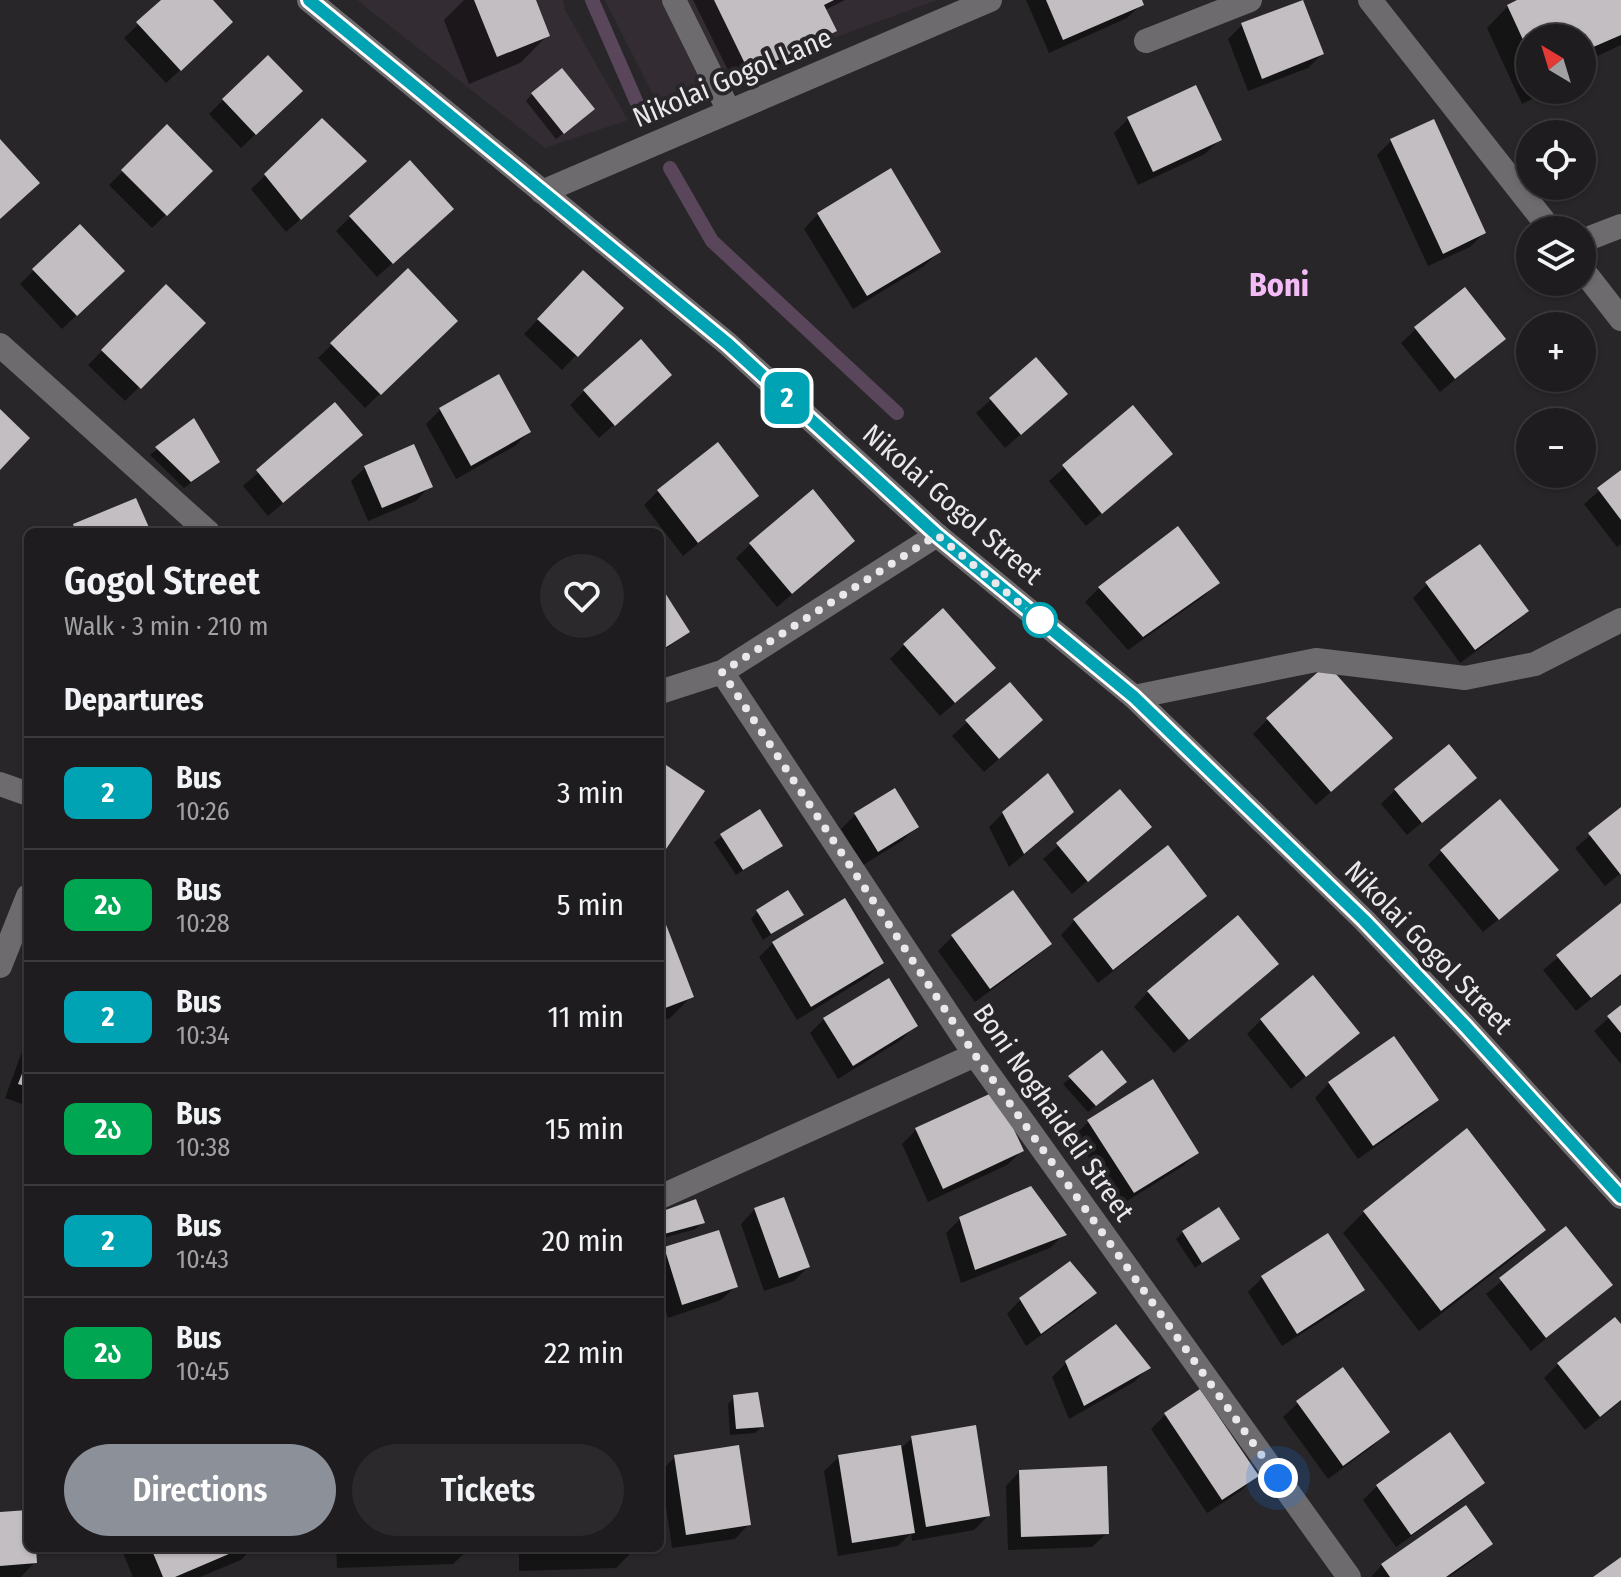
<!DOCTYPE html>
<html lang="en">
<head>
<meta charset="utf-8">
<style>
  body { margin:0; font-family:"Fira Sans Condensed",sans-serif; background:#2b292b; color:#f1f3f6; height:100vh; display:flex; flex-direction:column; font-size:30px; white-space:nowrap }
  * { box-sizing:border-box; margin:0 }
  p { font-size:26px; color:#a1a1a4 }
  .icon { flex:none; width:44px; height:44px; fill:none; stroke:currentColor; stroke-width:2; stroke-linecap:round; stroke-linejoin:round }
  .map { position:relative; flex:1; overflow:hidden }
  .drawer { position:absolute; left:24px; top:528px; width:640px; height:1024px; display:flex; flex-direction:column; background:#1e1c1e; border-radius:12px; box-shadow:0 2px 6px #0004,0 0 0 2px #3c3a3c }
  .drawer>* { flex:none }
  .badge { padding:0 16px; border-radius:12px; font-size:28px; line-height:52px }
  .needle { width:52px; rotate:322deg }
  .fabs { position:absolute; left:1516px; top:24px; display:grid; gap:16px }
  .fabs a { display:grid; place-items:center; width:80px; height:80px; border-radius:50%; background:#1e1c1e; box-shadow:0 2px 6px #0004,0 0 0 2px #3c3a3c; font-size:40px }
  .you { position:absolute; width:40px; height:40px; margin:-20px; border:6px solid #fff; border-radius:50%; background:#1a73e8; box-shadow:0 0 0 12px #1a73e833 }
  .map>.badge { position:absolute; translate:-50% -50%; box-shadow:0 0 0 4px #fff }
  h2 { padding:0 40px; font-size:30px; line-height:72px }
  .round { display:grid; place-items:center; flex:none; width:84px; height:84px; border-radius:42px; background:#2b292b }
  .overview { display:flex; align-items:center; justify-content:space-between; height:136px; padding:0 40px }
  h1 { font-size:38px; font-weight:600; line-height:60px }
  .button { display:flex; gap:16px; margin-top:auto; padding:16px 40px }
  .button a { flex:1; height:92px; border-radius:48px; background:#8c9099; color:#fff; font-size:32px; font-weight:600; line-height:92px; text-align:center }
  .button a+a { background:#2b292b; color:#f1f3f6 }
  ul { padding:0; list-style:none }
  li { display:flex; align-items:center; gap:24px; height:112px; padding:0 40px; border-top:2px solid #3c3a3c }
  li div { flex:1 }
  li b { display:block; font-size:30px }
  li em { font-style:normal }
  li .badge { min-width:88px; font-weight:700; text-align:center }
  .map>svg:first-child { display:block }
  .built { fill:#332c33 }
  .shadow { fill:#0007 }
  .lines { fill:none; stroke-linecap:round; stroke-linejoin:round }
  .stream { stroke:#59465b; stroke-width:14 }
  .building { fill:#c2bec2 }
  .lane { stroke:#6e6b6e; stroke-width:24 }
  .street { stroke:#6e6b6e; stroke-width:24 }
  .secondary { stroke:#6e6b6e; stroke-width:24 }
  .line-casing { stroke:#fff; stroke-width:18 }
  .line { stroke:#00a3b4; stroke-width:12 }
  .walk { stroke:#eae8ea; stroke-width:8; stroke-dasharray:0 14.4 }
  .stop-dot { fill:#fff; stroke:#00a3b4; stroke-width:4 }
  .labels { text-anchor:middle; stroke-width:8; stroke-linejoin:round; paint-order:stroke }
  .street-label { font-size:28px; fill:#eae8ea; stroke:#282628 }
  .quarter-label { font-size:32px; font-weight:bold; fill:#f4bcf6; stroke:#282628 }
</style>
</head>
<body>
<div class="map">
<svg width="1621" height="1577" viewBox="0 0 1621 1577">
  <rect width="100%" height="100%" fill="#282628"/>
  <path class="built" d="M 357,0 L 563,0 L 565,10 L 628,120 L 545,148 Z
    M 605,0 L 937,0 L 657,103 Z"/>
  <path class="shadow" d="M 164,0 L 210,0 L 217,36 L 166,83 L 124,38 Z
    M 464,0 L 534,0 L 548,35 L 520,63 L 469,84 L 444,20 Z
    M 693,0 L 845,0 L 825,10 L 835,31 L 820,45 L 736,86 Z
    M 1026,0 L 1140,0 L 1142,4 L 1127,18 L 1049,53 Z
    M 1522,0 L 1621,0 L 1621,45 L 1593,58 L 1582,70 L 1582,38 L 1530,38 L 1530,90 L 1551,90 L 1522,104 L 1487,28 L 1508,6 Z
    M 1242,25 L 1322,54 L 1308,68 L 1248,91 L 1228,39 Z
    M 532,94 L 586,116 L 556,139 L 526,101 Z
    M 223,100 L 286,105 L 241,148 L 209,114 Z
    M 1128,119 L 1219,140 L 1205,154 L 1138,185 L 1114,133 Z
    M 322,121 L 350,175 L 286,232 L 251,189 Z
    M 167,127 L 210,171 L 152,228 L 109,185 Z
    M 1391,141 L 1484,233 L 1470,247 L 1428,266 L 1377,155 Z
    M 818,214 L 939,252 L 924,266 L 853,309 L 804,229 Z
    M 350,217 L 437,223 L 377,277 L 336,231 Z
    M 34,270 L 108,285 L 62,329 L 20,284 Z
    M 408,271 L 455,320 L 365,408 L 318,358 Z
    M 166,286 L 203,323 L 125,401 L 88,365 Z
    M 569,287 L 621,308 L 562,370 L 524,334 Z
    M 1416,329 L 1504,339 L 1440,392 L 1401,343 Z
    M 1036,360 L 1051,408 L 1005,448 L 976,413 Z
    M 498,377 L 529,432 L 515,446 L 456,479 L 426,424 L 440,410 Z
    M 655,389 L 599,438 L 570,405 L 584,391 Z
    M 335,405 L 347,449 L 268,516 L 243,486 Z
    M 1132,408 L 1156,468 L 1086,526 L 1049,481 Z
    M 193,421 L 211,468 L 184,488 L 150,455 Z
    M 366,467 L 430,486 L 416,501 L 368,521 L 351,481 Z
    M 1621,472 L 1621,544 L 1617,547 L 1584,504 Z
    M 658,491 L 757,495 L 683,556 L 644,505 Z
    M 751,544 L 839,555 L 777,607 L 736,558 Z
    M 1217,583 L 1203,597 L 1128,650 L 1085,602 L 1099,588 Z
    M 1427,584 L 1526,611 L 1512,625 L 1460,663 L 1413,598 Z
    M 660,589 L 687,632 L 660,654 Z
    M 904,645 L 979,682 L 940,716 L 890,659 Z
    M 1009,684 L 1027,734 L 984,772 L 952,736 Z
    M 1268,719 L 1376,752 L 1316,805 L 1253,734 Z
    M 1475,778 L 1407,835 L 1381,804 L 1395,790 Z
    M 894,791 L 916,827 L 902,841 L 863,865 L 841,829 L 855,815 Z
    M 1120,792 L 1150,827 L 1072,894 L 1043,859 Z
    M 1621,810 L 1621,873 L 1605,886 L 1575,848 Z
    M 760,812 L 780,846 L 736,875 L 714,842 Z
    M 1003,813 L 1058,826 L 1009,867 L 989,827 Z
    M 1442,851 L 1542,884 L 1483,932 L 1428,865 Z
    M 1205,896 L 1191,910 L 1098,983 L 1061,935 L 1075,920 Z
    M 1621,905 L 1621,975 L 1576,1011 L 1543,970 Z
    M 757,912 L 802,914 L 763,940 L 751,919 Z
    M 660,917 L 691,997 L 670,1018 L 660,1022 Z
    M 952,937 L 1050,944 L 1035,958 L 975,1002 L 938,951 Z
    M 773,943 L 882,963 L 867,977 L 797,1020 L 759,957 Z
    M 1277,964 L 1174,1053 L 1134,1007 L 1148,992 Z
    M 1621,1007 L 1621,1064 L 1594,1031 Z
    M 824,1019 L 915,1026 L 901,1040 L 838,1079 L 810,1033 Z
    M 1261,1020 L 1357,1033 L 1291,1089 L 1247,1034 Z
    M 28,1044 L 28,1106 L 5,1098 L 23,1049 Z
    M 1102,1053 L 1118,1088 L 1088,1112 L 1063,1084 Z
    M 1329,1083 L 1436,1100 L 1422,1114 L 1358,1159 L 1315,1098 Z
    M 1089,1121 L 1197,1152 L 1183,1166 L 1119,1206 L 1075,1135 Z
    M 916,1130 L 1022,1151 L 1007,1165 L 928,1202 L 902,1144 Z
    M 755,1209 L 808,1267 L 794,1281 L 764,1291 L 741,1224 Z
    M 1364,1212 L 1543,1229 L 1522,1251 L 1419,1331 L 1343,1233 Z
    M 660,1215 L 702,1222 L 696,1229 L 660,1239 Z
    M 960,1219 L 1064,1234 L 1050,1248 L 961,1283 L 946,1233 Z
    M 1566,1229 L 1610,1285 L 1531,1351 L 1486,1294 Z
    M 1183,1232 L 1237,1239 L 1195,1268 L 1176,1239 Z
    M 1327,1236 L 1362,1290 L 1348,1304 L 1282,1346 L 1248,1292 L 1262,1278 Z
    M 665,1249 L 736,1286 L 721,1300 L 668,1318 L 660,1293 L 660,1254 Z
    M 1095,1293 L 1081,1307 L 1026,1346 L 1007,1314 L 1021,1299 Z
    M 1621,1328 L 1621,1401 L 1585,1430 L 1544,1378 L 1558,1364 Z
    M 1067,1362 L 1148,1368 L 1134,1382 L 1069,1419 L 1052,1377 Z
    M 734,1397 L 762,1427 L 755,1433 L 730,1435 L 728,1404 Z
    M 1298,1403 L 1387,1432 L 1373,1446 L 1328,1479 L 1283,1417 Z
    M 1165,1415 L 1256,1475 L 1242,1490 L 1207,1513 L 1151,1429 Z
    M 912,1438 L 988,1516 L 974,1530 L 912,1541 L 911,1533 L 898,1546 L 838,1556 L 824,1471 L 839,1457 L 899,1450 Z
    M 675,1457 L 749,1524 L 735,1539 L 672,1548 L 661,1471 Z
    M 1020,1471 L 1107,1533 L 1092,1547 L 1008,1550 L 1006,1486 Z
    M 1482,1482 L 1468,1496 L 1396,1547 L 1363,1500 L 1377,1486 Z
    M 28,1512 L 28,1548 L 34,1548 L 35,1562 L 21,1577 L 0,1577 L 0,1514 Z
    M 1491,1544 L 1476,1558 L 1449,1577 L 1371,1577 L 1382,1565 Z
    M 121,1548 L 252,1548 L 241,1560 L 200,1577 L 133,1577 Z
    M 336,1548 L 470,1548 L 453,1564 L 337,1568 Z
    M 519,1548 L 636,1548 L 616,1568 L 519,1571 Z"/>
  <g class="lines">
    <path class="stream" d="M 592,0 L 640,110
      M 670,168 L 712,241 L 897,413"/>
  </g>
  <path class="building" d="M 161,0 L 213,0 L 233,22 L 181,71 L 136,22 Z
    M 474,0 L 536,0 L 550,36 L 497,57 Z
    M 714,0 L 834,0 L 824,5 L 837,31 L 750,74 Z
    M 1046,0 L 1142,0 L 1144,5 L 1063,40 Z
    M 1303,0 L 1324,54 L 1262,79 L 1241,23 Z
    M 1517,0 L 1621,0 L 1621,35 L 1591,48 L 1596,60 L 1582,66 L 1582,38 L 1530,38 L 1530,55 L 1507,5 Z
    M 268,55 L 303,91 L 256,135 L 222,99 Z
    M 562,68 L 595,109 L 564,134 L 531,93 Z
    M 1196,85 L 1222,140 L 1153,172 L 1127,117 Z
    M 322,118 L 367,161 L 301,220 L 264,174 Z
    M 1434,119 L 1486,233 L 1443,254 L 1390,139 Z
    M 167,124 L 213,171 L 167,216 L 121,170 Z
    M 0,139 L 40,183 L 0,219 Z
    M 410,160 L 454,209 L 393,264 L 349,216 Z
    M 891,168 L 941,252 L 867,296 L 817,213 Z
    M 80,224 L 125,271 L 77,316 L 32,269 Z
    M 408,268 L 458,321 L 381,395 L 330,343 Z
    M 583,270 L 624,308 L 578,357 L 537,319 Z
    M 166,284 L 206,323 L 141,389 L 101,350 Z
    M 1465,287 L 1506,339 L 1455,379 L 1414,327 Z
    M 641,339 L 672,375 L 615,426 L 583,390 Z
    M 1036,357 L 1068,394 L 1021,435 L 989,398 Z
    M 499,374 L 531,432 L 471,466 L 439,408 Z
    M 335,402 L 363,435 L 283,503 L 256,470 Z
    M 1133,405 L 1173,454 L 1102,514 L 1062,465 Z
    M 0,409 L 30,438 L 0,470 Z
    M 194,418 L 220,462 L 191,482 L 155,447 Z
    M 718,442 L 759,496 L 698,543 L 657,490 Z
    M 414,444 L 433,487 L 382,508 L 364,466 Z
    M 1621,470 L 1621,520 L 1597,488 Z
    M 813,489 L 855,541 L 792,594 L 749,543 Z
    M 136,498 L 151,532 L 76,532 L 73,524 Z
    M 1178,526 L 1220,583 L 1143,637 L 1098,587 Z
    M 1480,544 L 1529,611 L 1475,650 L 1425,582 Z
    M 660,585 L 690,632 L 660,651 Z
    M 943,608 L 996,668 L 955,703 L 903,644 Z
    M 1327,664 L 1393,738 L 1331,792 L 1266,718 Z
    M 1010,682 L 1043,720 L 999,759 L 965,720 Z
    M 1449,744 L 1477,778 L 1422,823 L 1394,789 Z
    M 660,761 L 705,791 L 660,858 Z
    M 1048,773 L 1074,812 L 1024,854 L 1002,812 Z
    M 895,788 L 919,827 L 878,852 L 854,813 Z
    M 1120,789 L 1152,827 L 1088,882 L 1056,843 Z
    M 1500,799 L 1559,870 L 1499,920 L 1440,850 Z
    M 1621,807 L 1621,875 L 1588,833 Z
    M 760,809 L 783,846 L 743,870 L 720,834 Z
    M 1168,845 L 1207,896 L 1113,970 L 1073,919 Z
    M 788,890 L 804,915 L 771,934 L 756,910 Z
    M 1013,890 L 1052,944 L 990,989 L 951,935 Z
    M 845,898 L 884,963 L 811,1007 L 772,942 Z
    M 1621,903 L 1621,974 L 1591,998 L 1556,955 Z
    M 660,909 L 694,997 L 660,1010 Z
    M 1238,915 L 1279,964 L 1189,1040 L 1147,991 Z
    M 1313,975 L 1360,1033 L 1306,1077 L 1260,1019 Z
    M 889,978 L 918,1026 L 853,1066 L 823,1018 Z
    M 1621,1005 L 1621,1033 L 1607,1016 Z
    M 1394,1036 L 1439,1100 L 1373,1146 L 1328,1082 Z
    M 1102,1050 L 1127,1082 L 1096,1106 L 1068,1076 Z
    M 28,1058 L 28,1087 L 18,1084 Z
    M 1153,1079 L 1199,1153 L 1134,1193 L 1087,1120 Z
    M 996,1091 L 1024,1151 L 943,1189 L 915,1128 Z
    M 1467,1128 L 1546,1230 L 1441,1311 L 1363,1211 Z
    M 1031,1186 L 1067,1235 L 975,1270 L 959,1217 Z
    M 784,1197 L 810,1267 L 779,1278 L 754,1208 Z
    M 696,1199 L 705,1223 L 664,1234 L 660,1225 L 660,1212 Z
    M 1219,1207 L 1240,1239 L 1202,1263 L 1182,1231 Z
    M 1566,1226 L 1613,1285 L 1546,1338 L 1499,1278 Z
    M 719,1230 L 738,1287 L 682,1305 L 664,1247 Z
    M 1328,1233 L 1365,1290 L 1297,1334 L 1261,1276 Z
    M 1070,1261 L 1097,1293 L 1041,1334 L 1019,1298 Z
    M 1615,1317 L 1621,1324 L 1621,1400 L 1600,1417 L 1557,1363 Z
    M 1116,1324 L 1151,1368 L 1084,1406 L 1065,1361 Z
    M 1343,1367 L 1390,1432 L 1343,1466 L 1296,1401 Z
    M 1200,1389 L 1259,1476 L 1222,1500 L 1164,1413 Z
    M 758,1392 L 764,1427 L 736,1429 L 733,1395 Z
    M 976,1425 L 990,1516 L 926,1527 L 911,1436 Z
    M 1450,1432 L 1485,1483 L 1411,1535 L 1376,1485 Z
    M 739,1445 L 751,1525 L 686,1535 L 674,1455 Z
    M 901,1445 L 915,1533 L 852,1543 L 838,1455 Z
    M 1107,1466 L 1109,1534 L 1021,1537 L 1019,1470 Z
    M 1466,1505 L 1493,1544 L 1446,1577 L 1390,1577 L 1381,1564 Z
    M 28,1510 L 28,1548 L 36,1548 L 37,1563 L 0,1566 L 0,1512 Z
    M 151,1548 L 243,1548 L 175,1577 L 163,1577 Z
    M 1621,1557 L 1621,1577 L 1593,1577 Z"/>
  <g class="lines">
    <path class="lane" d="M 674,0 L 729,111
      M 1370,0 L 1551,230
      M 1146,41 L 1250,0
      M 1582,241 L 1621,226
      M 1582,269 L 1621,319"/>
    <path class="street" d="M 542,192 L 990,0
      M 0,345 L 208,532
      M 722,672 L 975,1055 L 1349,1577
      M 660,692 L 722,672 L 937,535
      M 1134,697 L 1316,660 L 1465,678 L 1535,664 L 1621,620
      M 0,784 L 28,794
      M 0,966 L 28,896
      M 660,1197 L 975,1055"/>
    <path class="secondary" d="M 309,0 L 728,344 L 937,535 L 1134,697 L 1364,920 L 1464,1025 L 1621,1197"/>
  </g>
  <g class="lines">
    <defs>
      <path id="line" d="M 309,0 L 728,344 L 937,535 L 1134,697 L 1364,920 L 1464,1025 L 1621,1197"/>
    </defs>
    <use href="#line" class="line-casing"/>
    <use href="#line" class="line"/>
    <path class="walk" d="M 1040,620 L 937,535 L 722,672 L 975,1055 L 1278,1478"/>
  </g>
  <circle class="stop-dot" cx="1040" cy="620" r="16"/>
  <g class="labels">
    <g class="street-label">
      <text transform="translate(732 77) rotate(-23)" y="10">Nikolai Gogol Lane</text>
      <text transform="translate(953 504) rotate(41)" y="10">Nikolai Gogol Street</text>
      <text transform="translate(1429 947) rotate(46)" y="10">Nikolai Gogol Street</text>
      <text transform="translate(1054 1112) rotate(55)" y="10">Boni Noghaideli Street</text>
    </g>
    <g class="quarter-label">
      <text x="1279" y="296">Boni</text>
    </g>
  </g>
</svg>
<div class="fabs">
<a><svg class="needle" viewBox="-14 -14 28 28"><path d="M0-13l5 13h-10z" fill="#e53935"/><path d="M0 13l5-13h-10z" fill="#a1a1a4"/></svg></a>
<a><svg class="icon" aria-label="locate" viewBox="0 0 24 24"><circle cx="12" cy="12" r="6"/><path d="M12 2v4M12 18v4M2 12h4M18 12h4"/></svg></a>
<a><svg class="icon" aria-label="layers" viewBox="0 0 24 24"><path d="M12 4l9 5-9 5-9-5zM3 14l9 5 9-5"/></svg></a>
<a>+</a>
<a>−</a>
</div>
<div class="you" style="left:1278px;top:1478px"></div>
<b class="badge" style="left:787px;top:398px;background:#00a3b4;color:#fff">2</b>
<section class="drawer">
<div class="overview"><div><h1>Gogol Street</h1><p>Walk · 3 min · 210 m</p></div><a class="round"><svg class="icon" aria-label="heart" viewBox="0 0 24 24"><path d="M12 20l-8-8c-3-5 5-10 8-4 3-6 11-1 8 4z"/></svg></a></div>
<h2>Departures</h2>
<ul>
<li><span class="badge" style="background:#00a3b4;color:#fff">2</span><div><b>Bus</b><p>10:26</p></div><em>3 min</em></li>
<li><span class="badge" style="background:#00a651;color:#fff">2ა</span><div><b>Bus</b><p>10:28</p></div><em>5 min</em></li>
<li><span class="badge" style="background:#00a3b4;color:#fff">2</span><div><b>Bus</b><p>10:34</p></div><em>11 min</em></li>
<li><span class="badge" style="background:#00a651;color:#fff">2ა</span><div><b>Bus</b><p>10:38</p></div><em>15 min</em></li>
<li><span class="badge" style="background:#00a3b4;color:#fff">2</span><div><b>Bus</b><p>10:43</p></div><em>20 min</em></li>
<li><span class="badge" style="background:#00a651;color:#fff">2ა</span><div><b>Bus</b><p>10:45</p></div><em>22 min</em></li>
</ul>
<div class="button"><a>Directions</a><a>Tickets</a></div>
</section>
</div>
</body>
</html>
